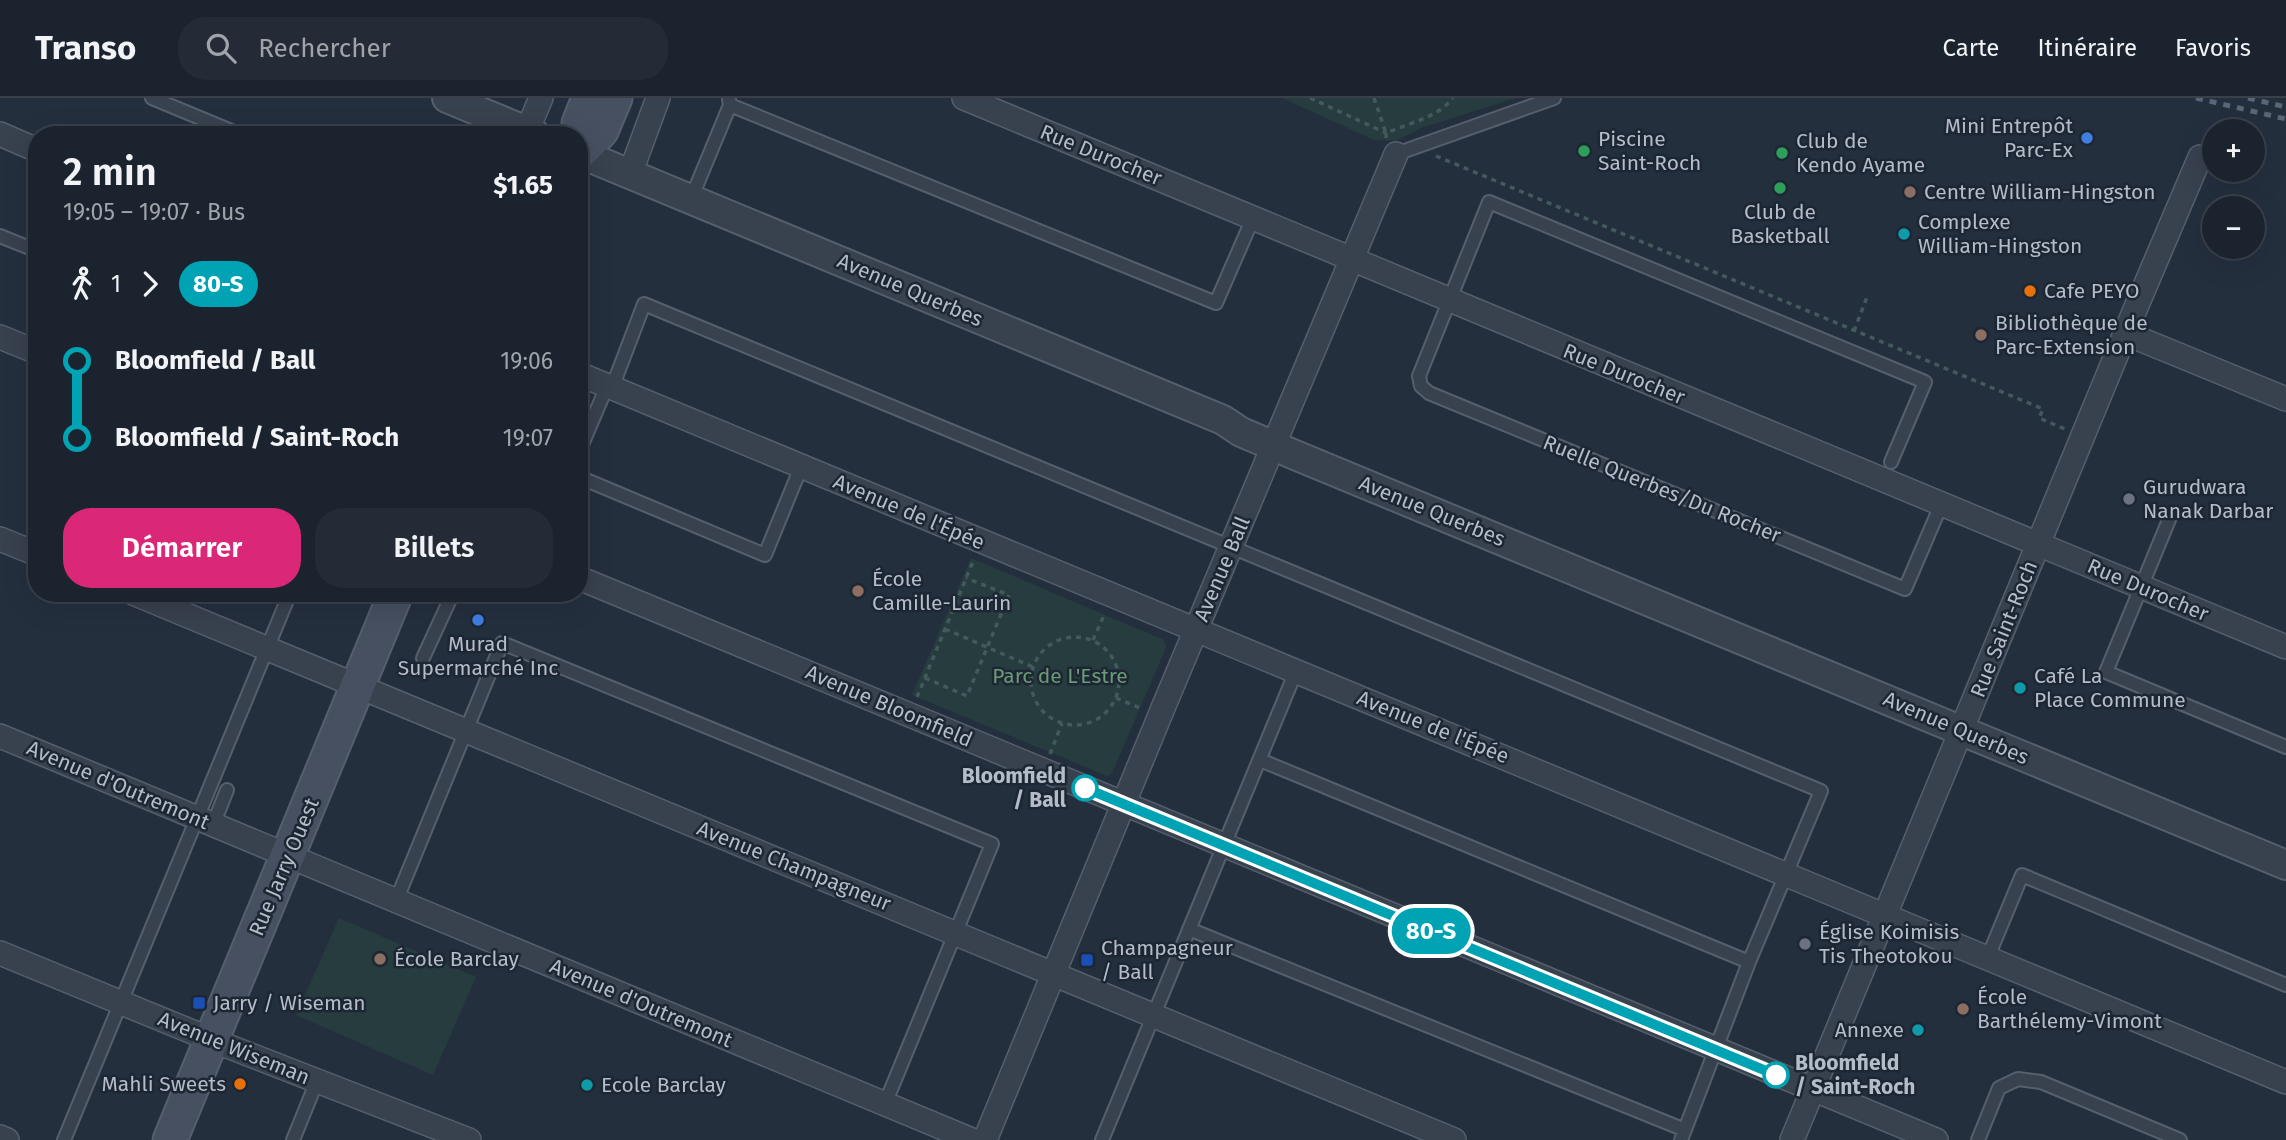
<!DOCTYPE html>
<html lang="fr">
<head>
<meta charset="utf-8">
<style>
  body { margin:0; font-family:"Fira Sans",sans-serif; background:#242b36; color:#f1f3f6; height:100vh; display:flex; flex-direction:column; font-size:26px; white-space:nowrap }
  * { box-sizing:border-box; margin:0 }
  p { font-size:23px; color:#a0a4aa }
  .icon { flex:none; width:38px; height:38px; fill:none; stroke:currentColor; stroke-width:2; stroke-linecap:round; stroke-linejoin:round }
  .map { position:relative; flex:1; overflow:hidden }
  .drawer { position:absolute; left:28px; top:28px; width:560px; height:476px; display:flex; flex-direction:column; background:#1b232e; border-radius:28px; box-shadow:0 7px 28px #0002,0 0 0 2px #39404a }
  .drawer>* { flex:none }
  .badge { padding:0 14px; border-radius:23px; font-size:24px; line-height:46px }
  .tools { position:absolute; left:2202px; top:21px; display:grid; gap:14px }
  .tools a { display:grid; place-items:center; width:63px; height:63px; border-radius:50%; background:#1b232e; box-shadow:0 7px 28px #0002,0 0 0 2px #39404a; font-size:35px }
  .map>.badge { position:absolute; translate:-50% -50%; box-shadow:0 0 0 4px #fff }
  .legs { display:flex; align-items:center; gap:10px; height:77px; padding:0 35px; font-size:23px }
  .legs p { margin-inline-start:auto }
  .overview { display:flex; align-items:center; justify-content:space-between; height:119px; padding:0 35px }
  h1 { font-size:38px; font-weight:600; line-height:52px }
  .action { display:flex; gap:14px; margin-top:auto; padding:14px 35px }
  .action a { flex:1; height:80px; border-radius:28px; background:#db2777; color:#fff; font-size:28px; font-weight:600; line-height:80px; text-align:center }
  .action a+a { background:#242b36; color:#f1f3f6 }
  ul { padding:0 35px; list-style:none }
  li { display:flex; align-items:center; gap:24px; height:77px; font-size:26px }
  li i { display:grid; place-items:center; width:10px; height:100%; margin:0 9px; background:currentColor }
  li i::after { content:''; width:18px; height:18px; margin:-9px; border:5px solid; border-radius:50%; background:#1b232e }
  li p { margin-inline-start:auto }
  li:first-child i { background:linear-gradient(#0000 50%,currentColor 0) }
  li:last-child i { background:linear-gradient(currentColor 50%,#0000 0) }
  header { display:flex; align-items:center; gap:42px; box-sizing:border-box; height:98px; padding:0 35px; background:#1b232e; border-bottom:2px solid #39404a }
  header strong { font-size:33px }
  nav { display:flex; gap:38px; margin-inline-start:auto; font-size:24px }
  .search { width:490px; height:63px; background:#242b36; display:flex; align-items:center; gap:18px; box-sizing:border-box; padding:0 24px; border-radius:28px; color:#a0a4aa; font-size:26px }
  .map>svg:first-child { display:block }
  .green { fill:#263c3f }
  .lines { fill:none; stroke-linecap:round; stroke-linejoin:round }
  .service-casing { stroke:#565f6c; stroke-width:16 }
  .minor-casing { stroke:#565f6c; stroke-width:26 }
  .tertiary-casing { stroke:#565f6c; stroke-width:32 }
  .secondary-casing { stroke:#565f6c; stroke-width:37 }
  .path { stroke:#44595c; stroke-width:3.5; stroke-dasharray:5 5; stroke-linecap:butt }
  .service { stroke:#38414e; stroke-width:12 }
  .minor { stroke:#38414e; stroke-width:23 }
  .tertiary { stroke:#38414e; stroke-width:28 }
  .secondary { stroke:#465061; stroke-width:33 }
  .rail { stroke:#5a6575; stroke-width:5; stroke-dasharray:7 7; stroke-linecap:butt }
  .line-1-casing { stroke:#fff; stroke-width:16 }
  .line-1 { stroke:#00a3b4; stroke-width:10 }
  .shop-dot { fill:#3f7fe0; stroke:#1d2633; stroke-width:2.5 }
  .leisure-dot { fill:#2e9e5b; stroke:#1d2633; stroke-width:2.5 }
  .education-dot { fill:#8d6e63; stroke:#1d2633; stroke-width:2.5 }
  .culture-dot { fill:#0f9aa8; stroke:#1d2633; stroke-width:2.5 }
  .food-dot { fill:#e8710a; stroke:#1d2633; stroke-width:2.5 }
  .worship-dot { fill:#6b7280; stroke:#1d2633; stroke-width:2.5 }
  .stop-1-dot { fill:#fff; stroke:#00a3b4; stroke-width:3.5 }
  .transit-dot { fill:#1a4fb4; stroke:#1d2633; stroke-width:2.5 }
  .labels { text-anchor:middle; stroke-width:5; stroke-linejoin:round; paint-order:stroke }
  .poi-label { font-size:21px; fill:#b4bcc9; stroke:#1d2633; text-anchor:start }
  .street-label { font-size:21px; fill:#b4bcc9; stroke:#1d2633 }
  .park-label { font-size:21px; fill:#6b9a76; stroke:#1d2633 }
  .stop-label { font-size:21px; font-weight:bold; fill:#b4bcc9; stroke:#1d2633; text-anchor:end }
</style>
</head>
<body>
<header>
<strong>Transo</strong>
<div class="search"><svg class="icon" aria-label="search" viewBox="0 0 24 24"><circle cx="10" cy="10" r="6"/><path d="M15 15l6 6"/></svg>Rechercher</div>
<nav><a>Carte</a><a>Itinéraire</a><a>Favoris</a></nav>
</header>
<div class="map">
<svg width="2286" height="1042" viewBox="0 0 2286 1042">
  <rect width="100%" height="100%" fill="#242f3e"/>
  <path class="green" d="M 1282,0 L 1516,0 L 1421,30 L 1396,43 L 1374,42 Z
    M 971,460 L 1164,542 L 1166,550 L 1112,675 L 1107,678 L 912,597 Z
    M 339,820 L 476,879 L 433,977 L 296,917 Z"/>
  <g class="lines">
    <defs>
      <path id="service" d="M 152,0 L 241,37
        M 730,7 L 1216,205 L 1253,120
        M 1396,56 L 1554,0
        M 691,101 L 730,7 L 729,1
        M 0,138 L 37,153
        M 612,290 L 644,206 L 1821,693 L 1749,864 L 1681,1042
        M 579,354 L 607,288
        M 1891,364 L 1925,284 L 1489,104 L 1419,278 L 1421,288 L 1429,295 L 1905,491 L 1941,407
        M 579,379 L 765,457 L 801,369
        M 2171,417 L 2106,574 L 2286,649
        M 423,560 L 453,495
        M 1260,662 L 1749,864
        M 213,727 L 227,692
        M 396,803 L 502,545 L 992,746 L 885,1006
        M 1189,831 L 1685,1032
        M 1988,859 L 2022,777 L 2286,887
        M 64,1042 L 290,495
        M 293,1042 L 317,983
        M 1102,1042 L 1296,573
        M 1978,1042 L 1999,990 L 2018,981 L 2041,984 L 2180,1042"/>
      <path id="minor" d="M 964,0 L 2286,549
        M 527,33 L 541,0
        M 0,36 L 37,52
        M 630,76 L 658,0
        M 2125,235 L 2286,301
        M 0,239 L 37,254
        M 579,276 L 2286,984
        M 0,441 L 37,456
        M 579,480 L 1936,1042
        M 133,495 L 1454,1042
        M 0,638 L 972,1042
        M 0,855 L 212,942 L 469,1042
        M 0,1039 L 7,1042
        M 985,1042 L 1163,610 L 1396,56
        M 1792,1042 L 2134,214 L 2200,59"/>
      <path id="tertiary" d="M 447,0 L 536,37
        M 579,55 L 1223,322 L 1241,334 L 1295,357 L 2286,767"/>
      <path id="secondary" d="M 579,37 L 579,25 L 589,0
        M 579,55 L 601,33 L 615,0
        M 170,1042 L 396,495"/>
    </defs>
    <use href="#service" class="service-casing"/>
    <use href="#minor" class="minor-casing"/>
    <use href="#tertiary" class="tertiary-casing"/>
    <use href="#secondary" class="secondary-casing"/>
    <path class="path" d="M 1310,0 L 1386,35
      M 1374,0 L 1386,35
      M 1386,40 L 1386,35 C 1409,25 1437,20 1453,0
      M 1436,58 L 2043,311 L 2039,320 L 2065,331
      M 1854,233 L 1867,199
      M 945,531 L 1033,569
      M1031 583a44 44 0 1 1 88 0a44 44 0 1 1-88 0Z
      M 1093,542 L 1105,515
      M 925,580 L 967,598 L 1009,497 L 966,480
      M 917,599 L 974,461
      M 1116,600 L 1140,610
      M 1050,656 L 1062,625"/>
    <use href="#service" class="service"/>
    <use href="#minor" class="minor"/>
    <use href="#tertiary" class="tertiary"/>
    <use href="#secondary" class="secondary"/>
    <path class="rail" d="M 2196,0 L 2286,21
      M 2248,0 L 2286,9"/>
  </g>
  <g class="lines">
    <defs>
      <path id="line-1" d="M 1085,690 L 1776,977"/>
    </defs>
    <use href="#line-1" class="line-1-casing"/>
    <use href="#line-1" class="line-1"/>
  </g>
  <g class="shop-dot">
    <circle cx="2087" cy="40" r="7"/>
    <circle cx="478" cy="522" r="7"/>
  </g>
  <g class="leisure-dot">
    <circle cx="1584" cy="53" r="7"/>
    <circle cx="1782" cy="55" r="7"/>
    <circle cx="1780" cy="90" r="7"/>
  </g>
  <g class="education-dot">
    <circle cx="1910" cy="94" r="7"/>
    <circle cx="1981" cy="237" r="7"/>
    <circle cx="858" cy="493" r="7"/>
    <circle cx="380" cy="861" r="7"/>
    <circle cx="1963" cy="911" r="7"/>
  </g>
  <g class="culture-dot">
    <circle cx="1904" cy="136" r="7"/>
    <circle cx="2020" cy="590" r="7"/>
    <circle cx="1918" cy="932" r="7"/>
    <circle cx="587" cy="987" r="7"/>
  </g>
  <g class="food-dot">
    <circle cx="2030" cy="193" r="7"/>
    <circle cx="240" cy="986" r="7"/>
  </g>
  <g class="worship-dot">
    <circle cx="2129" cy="401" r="7"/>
    <circle cx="1805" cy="846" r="7"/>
  </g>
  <g class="stop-1-dot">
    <circle cx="1085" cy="690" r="12"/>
    <circle cx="1776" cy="977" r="12"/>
  </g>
  <g class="transit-dot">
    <rect x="1080" y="855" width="14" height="14" rx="3.5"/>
    <rect x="192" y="898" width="14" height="14" rx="3.5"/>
  </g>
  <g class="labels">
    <g class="poi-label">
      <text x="2073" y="35" text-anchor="end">Mini Entrepôt<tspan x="2073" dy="24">Parc-Ex</tspan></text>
      <text x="1598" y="48">Piscine<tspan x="1598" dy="24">Saint-Roch</tspan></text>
      <text x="1796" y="50">Club de<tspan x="1796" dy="24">Kendo Ayame</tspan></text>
      <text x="1924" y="101">Centre William-Hingston</text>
      <text x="1780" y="121" text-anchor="middle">Club de<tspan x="1780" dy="24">Basketball</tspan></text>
      <text x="1918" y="131">Complexe<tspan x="1918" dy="24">William-Hingston</tspan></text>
      <text x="2044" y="200">Cafe PEYO</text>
      <text x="1995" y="232">Bibliothèque de<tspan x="1995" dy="24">Parc-Extension</tspan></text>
      <text x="2143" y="396">Gurudwara<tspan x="2143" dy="24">Nanak Darbar</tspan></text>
      <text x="872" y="488">École<tspan x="872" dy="24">Camille-Laurin</tspan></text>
      <text x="478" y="553" text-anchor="middle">Murad<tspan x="478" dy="24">Supermarché Inc</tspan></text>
      <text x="2034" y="585">Café La<tspan x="2034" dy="24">Place Commune</tspan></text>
      <text x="1819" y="841">Église Koimisis<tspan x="1819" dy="24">Tis Theotokou</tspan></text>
      <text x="1101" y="857">Champagneur<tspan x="1101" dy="24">/ Ball</tspan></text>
      <text x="394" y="868">École Barclay</text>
      <text x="1977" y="906">École<tspan x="1977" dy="24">Barthélemy-Vimont</tspan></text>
      <text x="213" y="912">Jarry / Wiseman</text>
      <text x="1904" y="939" text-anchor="end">Annexe</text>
      <text x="226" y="993" text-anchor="end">Mahli Sweets</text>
      <text x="601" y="994">Ecole Barclay</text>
    </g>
    <g class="street-label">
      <text transform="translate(1101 57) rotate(22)" y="7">Rue Durocher</text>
      <text transform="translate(910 192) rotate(23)" y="7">Avenue Querbes</text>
      <text transform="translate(1624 276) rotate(22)" y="7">Rue Durocher</text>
      <text transform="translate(1662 391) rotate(22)" y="7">Ruelle Querbes/Du Rocher</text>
      <text transform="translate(1432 413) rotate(22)" y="7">Avenue Querbes</text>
      <text transform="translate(909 414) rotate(23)" y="7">Avenue de l'Épée</text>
      <text transform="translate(1222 471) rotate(-67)" y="7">Avenue Ball</text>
      <text transform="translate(2148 492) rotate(23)" y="7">Rue Durocher</text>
      <text transform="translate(2004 531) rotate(-68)" y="7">Rue Saint-Roch</text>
      <text transform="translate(889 608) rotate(23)" y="7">Avenue Bloomfield</text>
      <text transform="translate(1433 629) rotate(22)" y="7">Avenue de l'Épée</text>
      <text transform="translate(1956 630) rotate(23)" y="7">Avenue Querbes</text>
      <text transform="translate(118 687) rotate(23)" y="7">Avenue d'Outremont</text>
      <text transform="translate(794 768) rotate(22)" y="7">Avenue Champagneur</text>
      <text transform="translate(284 769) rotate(-67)" y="7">Rue Jarry Ouest</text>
      <text transform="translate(641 905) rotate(23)" y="7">Avenue d'Outremont</text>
      <text transform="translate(234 950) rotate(22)" y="7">Avenue Wiseman</text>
    </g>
    <g class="park-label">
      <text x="1060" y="585">Parc de L'Estre</text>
    </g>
    <g class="stop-label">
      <text x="1066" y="685">Bloomfield<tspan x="1066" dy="24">/ Ball</tspan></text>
      <text x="1795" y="972" text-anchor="start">Bloomfield<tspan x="1795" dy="24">/ Saint-Roch</tspan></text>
    </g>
  </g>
</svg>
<div class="tools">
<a>+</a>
<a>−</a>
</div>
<b class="badge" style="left:1431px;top:833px;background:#00a3b4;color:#fff">80-S</b>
<section class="drawer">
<div class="overview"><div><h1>2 min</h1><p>19:05 – 19:07 · Bus</p></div><b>$1.65</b></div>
<div class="legs"><svg class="icon" aria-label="walk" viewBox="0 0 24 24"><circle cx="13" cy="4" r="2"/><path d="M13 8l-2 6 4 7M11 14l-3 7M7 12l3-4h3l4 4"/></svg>1<svg class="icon" aria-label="forward" viewBox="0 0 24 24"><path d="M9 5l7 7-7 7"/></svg><b class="badge" style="background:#00a3b4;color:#fff">80-S</b></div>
<ul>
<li><i style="color:#00a3b4"></i><b>Bloomfield / Ball</b><p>19:06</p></li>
<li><i style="color:#00a3b4"></i><b>Bloomfield / Saint-Roch</b><p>19:07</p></li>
</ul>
<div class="action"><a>Démarrer</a><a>Billets</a></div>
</section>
</div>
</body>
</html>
